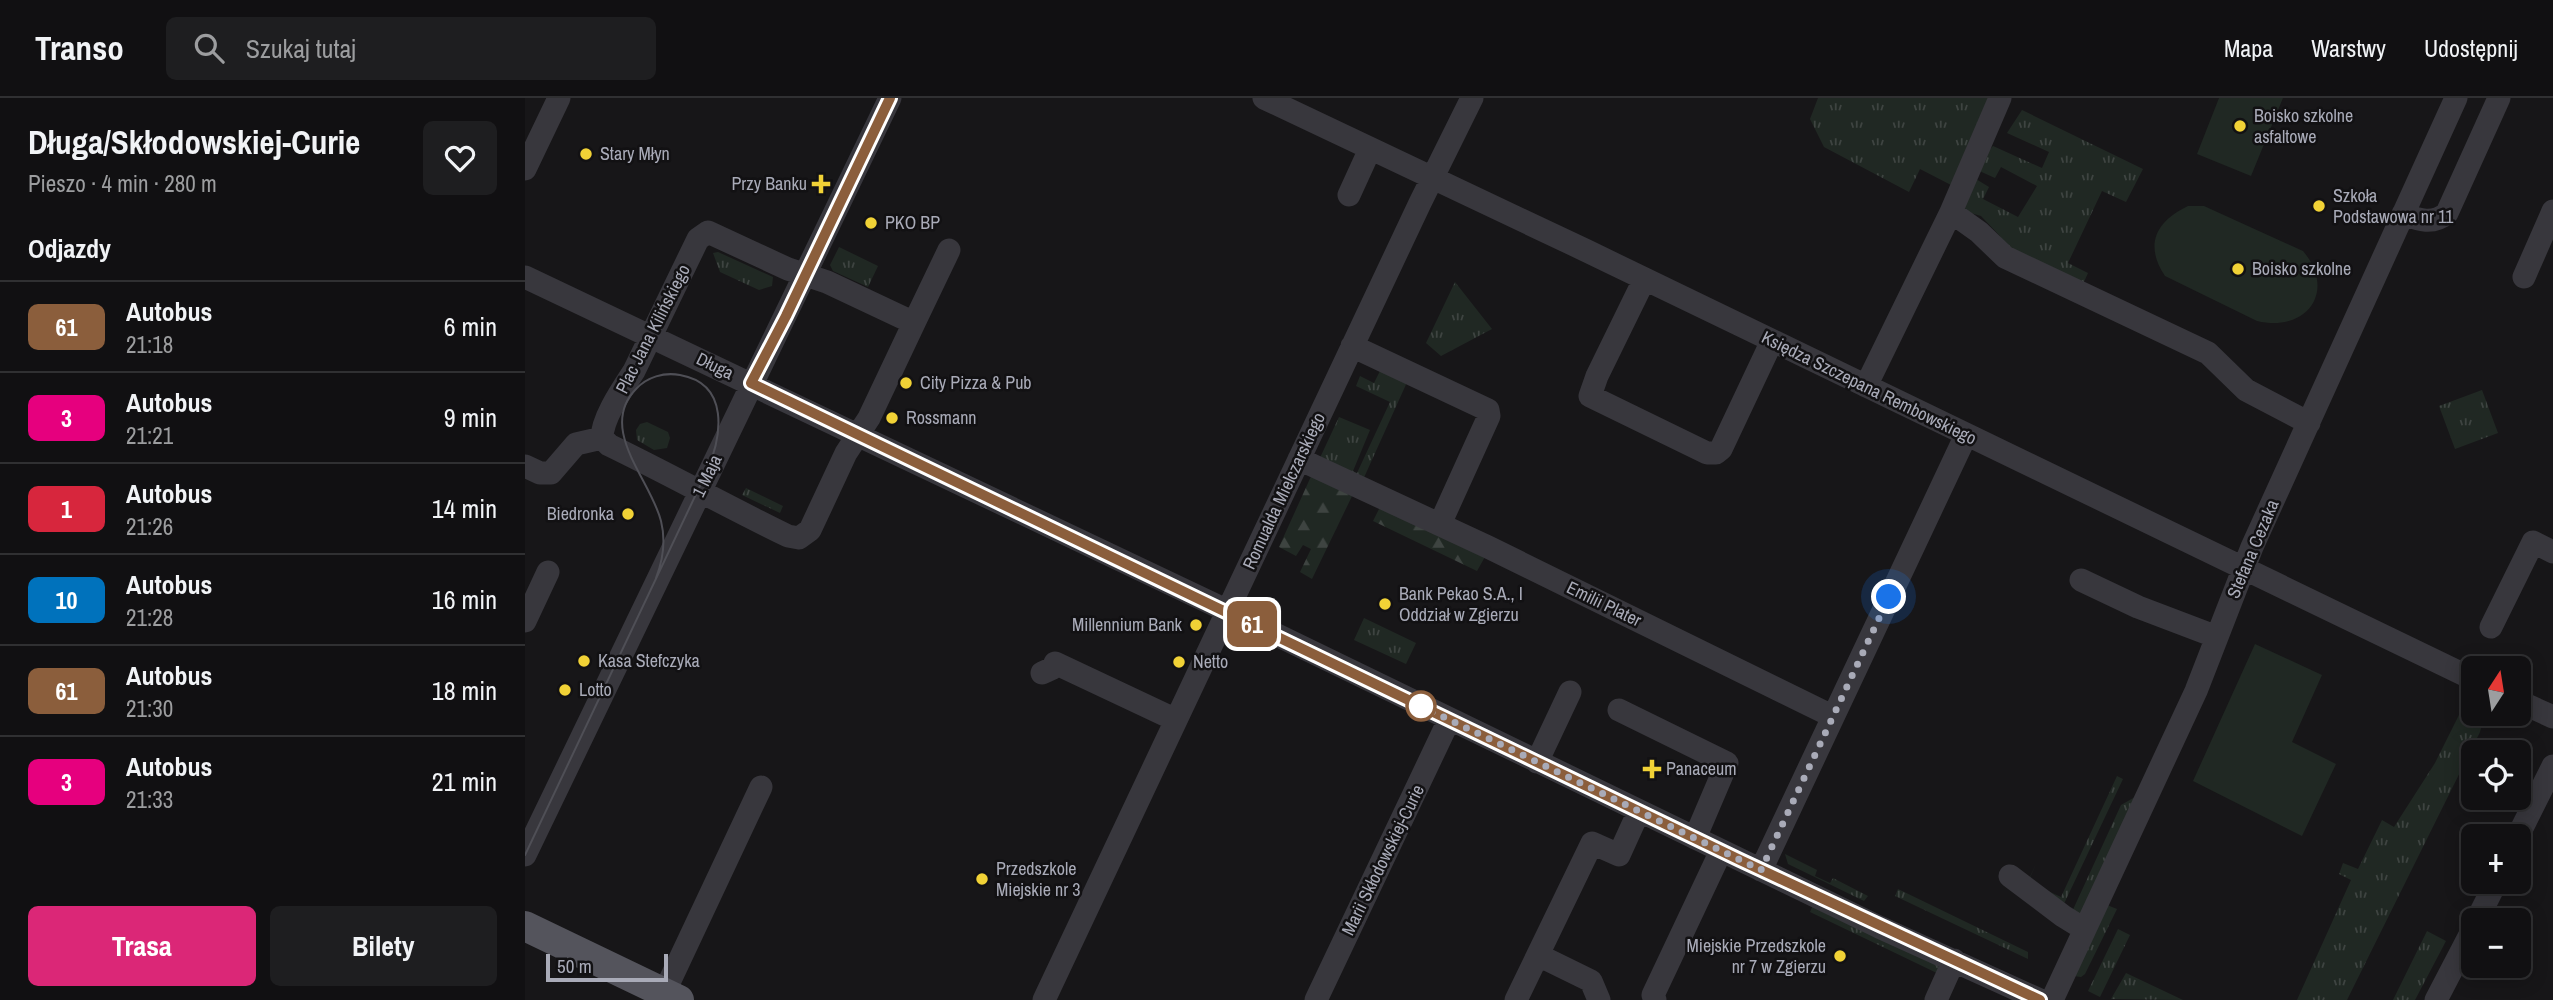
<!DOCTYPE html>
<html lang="pl">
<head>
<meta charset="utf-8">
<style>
  body { margin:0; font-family:"Archivo Narrow",sans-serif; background:#1e1e20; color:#f1f3f6; height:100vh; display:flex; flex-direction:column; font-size:26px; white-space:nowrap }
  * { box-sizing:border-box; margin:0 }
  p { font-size:23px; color:#9c9d9f }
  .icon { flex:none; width:38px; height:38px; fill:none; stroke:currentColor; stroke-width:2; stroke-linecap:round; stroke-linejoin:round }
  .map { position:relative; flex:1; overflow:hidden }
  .details { display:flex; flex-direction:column; background:#111012; width:525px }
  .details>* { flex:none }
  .badge { padding:0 14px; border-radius:10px; font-size:24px; line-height:46px }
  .needle { width:46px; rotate:12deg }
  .fabs { position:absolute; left:1936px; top:558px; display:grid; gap:14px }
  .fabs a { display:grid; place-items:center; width:70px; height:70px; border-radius:10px; background:#111012; box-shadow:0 4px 18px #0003,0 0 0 2px #303032; font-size:35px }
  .scale { position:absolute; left:21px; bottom:18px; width:122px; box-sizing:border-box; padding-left:7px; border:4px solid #a9abb8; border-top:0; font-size:19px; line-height:24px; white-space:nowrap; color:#a9abb8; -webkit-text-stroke:5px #121113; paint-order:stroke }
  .you { position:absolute; width:35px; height:35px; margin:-18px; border:5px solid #fff; border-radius:50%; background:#1a73e8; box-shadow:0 0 0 10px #1a73e833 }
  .map>.badge { position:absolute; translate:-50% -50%; box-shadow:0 0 0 4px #fff }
  h2 { padding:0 28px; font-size:26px; line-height:63px }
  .round { display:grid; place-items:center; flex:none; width:74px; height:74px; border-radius:10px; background:#1e1e20 }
  .head { display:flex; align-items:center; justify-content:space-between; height:119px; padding:0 28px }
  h1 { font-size:33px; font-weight:700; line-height:52px }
  .cta { display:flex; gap:14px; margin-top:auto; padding:14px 28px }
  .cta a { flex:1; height:80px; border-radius:10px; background:#db2777; color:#fff; font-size:28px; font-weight:700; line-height:80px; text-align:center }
  .cta a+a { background:#1e1e20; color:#f1f3f6 }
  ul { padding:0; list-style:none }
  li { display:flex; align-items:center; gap:21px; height:91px; padding:0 28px; border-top:2px solid #303032 }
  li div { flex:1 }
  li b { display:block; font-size:26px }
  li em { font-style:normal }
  li .badge { min-width:77px; font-weight:700; text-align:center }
  header { display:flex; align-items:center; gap:42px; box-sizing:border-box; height:98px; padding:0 35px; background:#111012; border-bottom:2px solid #303032 }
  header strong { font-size:33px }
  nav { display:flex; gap:38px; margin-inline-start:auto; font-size:24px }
  .search { width:490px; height:63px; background:#1e1e20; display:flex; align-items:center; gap:18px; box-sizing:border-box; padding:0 24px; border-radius:10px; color:#9c9d9f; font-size:26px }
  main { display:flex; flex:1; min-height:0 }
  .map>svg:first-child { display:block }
  .grass { fill:url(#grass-tufts) }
  .forest { fill:url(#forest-firs) }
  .pitch { fill:#202823 }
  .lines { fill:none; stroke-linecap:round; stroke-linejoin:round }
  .minor { stroke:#38373d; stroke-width:23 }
  .major { stroke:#54545c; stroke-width:30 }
  .tram { stroke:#4f4f56; stroke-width:2 }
  .line-casing { stroke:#fff; stroke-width:16 }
  .line { stroke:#8b5e3c; stroke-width:10 }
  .walk { stroke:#a9abb8; stroke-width:7; stroke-dasharray:0 12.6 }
  .poi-dot { fill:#f1d236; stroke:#121113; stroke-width:2.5 }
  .stop-dot { fill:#fff; stroke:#8b5e3c; stroke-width:3.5 }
  .labels { text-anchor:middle; stroke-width:5; stroke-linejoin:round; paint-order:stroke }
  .poi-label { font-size:18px; fill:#a9abb8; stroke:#121113; text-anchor:start }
  .street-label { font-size:18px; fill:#a9abb8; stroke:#121113 }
</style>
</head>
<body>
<header>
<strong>Transo</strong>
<div class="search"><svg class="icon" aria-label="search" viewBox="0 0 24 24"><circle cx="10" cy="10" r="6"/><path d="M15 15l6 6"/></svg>Szukaj tutaj</div>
<nav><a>Mapa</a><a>Warstwy</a><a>Udostępnij</a></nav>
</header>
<main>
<section class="details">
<div class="head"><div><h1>Długa/Skłodowskiej-Curie</h1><p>Pieszo · 4 min · 280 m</p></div><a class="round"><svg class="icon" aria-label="heart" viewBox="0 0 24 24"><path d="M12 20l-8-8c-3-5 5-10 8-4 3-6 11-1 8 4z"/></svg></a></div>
<h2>Odjazdy</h2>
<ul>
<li><span class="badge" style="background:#8b5e3c;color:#fff">61</span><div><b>Autobus</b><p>21:18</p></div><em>6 min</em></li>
<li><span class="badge" style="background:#e6007e;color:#fff">3</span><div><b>Autobus</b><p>21:21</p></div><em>9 min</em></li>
<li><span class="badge" style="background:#d7263d;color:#fff">1</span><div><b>Autobus</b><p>21:26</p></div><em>14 min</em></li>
<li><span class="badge" style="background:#0072bc;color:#fff">10</span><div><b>Autobus</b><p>21:28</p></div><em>16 min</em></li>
<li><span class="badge" style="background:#8b5e3c;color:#fff">61</span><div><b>Autobus</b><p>21:30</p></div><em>18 min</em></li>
<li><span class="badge" style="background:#e6007e;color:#fff">3</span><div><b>Autobus</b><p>21:33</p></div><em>21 min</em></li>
</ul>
<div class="cta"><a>Trasa</a><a>Bilety</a></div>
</section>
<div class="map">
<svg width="2028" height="902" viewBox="0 0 2028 902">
  <defs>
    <pattern id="grass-tufts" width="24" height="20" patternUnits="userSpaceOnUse" patternTransform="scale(1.75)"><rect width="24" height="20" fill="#202823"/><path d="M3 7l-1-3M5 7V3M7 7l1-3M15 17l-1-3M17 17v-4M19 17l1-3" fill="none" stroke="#3e4441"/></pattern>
    <pattern id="forest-firs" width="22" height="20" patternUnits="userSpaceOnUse" patternTransform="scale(1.75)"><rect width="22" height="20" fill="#202823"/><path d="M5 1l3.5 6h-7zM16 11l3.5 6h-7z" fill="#3e4441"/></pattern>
  </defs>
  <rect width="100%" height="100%" fill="#171618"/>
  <path class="grass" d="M 1293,0 L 1463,0 L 1428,88 L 1395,71 L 1384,94 L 1299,49 L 1285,21 Z
    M 1497,12 L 1618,71 L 1601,104 L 1577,93 L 1543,165 L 1563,175 L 1558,186 L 1478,147 L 1475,138 L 1456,118 L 1439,113 L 1446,78 L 1464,89 L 1458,101 L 1493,119 L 1512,88 L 1476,69 L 1470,80 L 1450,71 L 1455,61 L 1468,48 L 1517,70 L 1524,54 L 1482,35 Z
    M 314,149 L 353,168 L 343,189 L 308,173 L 305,167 Z
    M 193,154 L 248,179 L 247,188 L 234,192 L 195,174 L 188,155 Z
    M 930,184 L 967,231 L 916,258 L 901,245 Z
    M 857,269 L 883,282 L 837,384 L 793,364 L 814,319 L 845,332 L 828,373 L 832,375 L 865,304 L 831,288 L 835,278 L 849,285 Z
    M 1957,292 L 1973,335 L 1930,351 L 1914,308 Z
    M 122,324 L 143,334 L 145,340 L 142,350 L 129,352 L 112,342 L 111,332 L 115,326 Z
    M 221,390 L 258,408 L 255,415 L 217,397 Z
    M 839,520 L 891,545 L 881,566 L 829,542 Z
    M 1934,617 L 1957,626 L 1955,634 L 1822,902 L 1772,902 L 1826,782 L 1814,776 L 1818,765 L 1833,771 L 1857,722 L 1869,729 L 1910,665 Z
    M 1592,678 L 1598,681 L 1537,810 L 1502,785 L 1511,766 L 1503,784 L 1536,799 Z
    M 1610,699 L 1555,817 L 1546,816 L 1596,707 Z
    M 1260,756 L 1292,772 L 1290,778 L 1305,785 L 1308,780 L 1343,798 L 1339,803 L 1263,766 Z
    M 1373,791 L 1503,854 L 1503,861 L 1370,798 Z
    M 1288,807 L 1419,870 L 1416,877 L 1285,814 Z
    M 1582,807 L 1592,811 L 1560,876 L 1556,879 L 1549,878 Z
    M 1593,831 L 1605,837 L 1575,899 L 1563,893 Z
    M 1902,833 L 1921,843 L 1890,902 L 1868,902 Z
    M 1601,875 L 1658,902 L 1586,901 Z"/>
  <path class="forest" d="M 788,374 L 829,394 L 787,481 L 775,474 L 786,451 L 778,447 L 771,458 L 754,449 Z
    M 856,407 L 961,457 L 952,473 L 848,423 Z"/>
  <path class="pitch" d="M 1694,0 L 1758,0 L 1726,78 L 1672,56 Z
    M 1663,108 L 1679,108 L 1778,153 C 1812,193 1782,235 1732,223 L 1640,178 C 1619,147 1631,123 1663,108 Z
    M 1730,546 L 1797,577 L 1767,644 L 1811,666 L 1777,738 L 1668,683 Z"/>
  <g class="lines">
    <path class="minor" d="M 739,0 L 1062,153 L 1948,581
      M 0,71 L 34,0
      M 824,97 L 845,51
      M 1426,114 L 1454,134 L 1480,159 L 1683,255 L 1721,292 L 1784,325
      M 1878,116 C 1894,122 1908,127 1922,115 L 1974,0
      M 183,134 L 263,171 L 302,184 L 389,225 L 344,320 L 321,355 L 285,432 L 274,440 L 263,438 C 203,409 144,376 84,347 L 77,340 C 77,320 98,290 109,273 L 173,141 Z
      M 0,179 L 688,506 L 1354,829 L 1515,902
      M 1999,179 L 2028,113
      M 1119,182 L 1072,278 L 1065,298 L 1182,355 L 1191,355 L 1196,351 L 1247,243
      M 389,225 L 424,152
      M 827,248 L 963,312 L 964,318 L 915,426
      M 1341,288 L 1426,114 L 1475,0
      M 774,361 L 963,449 L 1307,618
      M 0,368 L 15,375 L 26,375 L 51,346 L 77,340
      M 1556,482 L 1613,509 L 1692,539
      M 0,523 L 23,474
      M 1966,529 L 2008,444 L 2028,454
      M 517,575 L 528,570 L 530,565 L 651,622
      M 1993,603 L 2028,619
      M 1094,612 L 1202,665 L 1170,740
      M 1012,664 L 1045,594
      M 1993,738 L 2028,668
      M 0,757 L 365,0
      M 1236,772 L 1441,337
      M 1485,778 L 1538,818 L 1559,831
      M 1952,822 L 1971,784
      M 1013,857 L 1066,883 L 1074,902
      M 139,895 L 236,689
      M 519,902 L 895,105 L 947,0
      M 791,902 L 924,622
      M 991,902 L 1067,745 L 1094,757 L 1114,713
      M 1130,902 L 1128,897 L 1196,753
      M 1411,902 L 1429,862
      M 1527,902 L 1671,593 L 1727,449 L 1931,0
      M 1911,902 L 1948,831"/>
    <path class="major" d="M 0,828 L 154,902"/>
    <path class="tram" d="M 0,757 L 182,373 C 197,338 205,286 155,277 C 139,274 122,279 111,291 C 72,331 126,382 136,423 C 141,443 138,462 131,480"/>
  </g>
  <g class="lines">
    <defs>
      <path id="line" d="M 365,0 L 261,218 L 226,285 L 1215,762 L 1515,902"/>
    </defs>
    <use href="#line" class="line-casing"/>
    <use href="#line" class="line"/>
    <path class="walk" d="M 896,608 L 1236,772 L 1364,499"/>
  </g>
  <g class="poi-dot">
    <circle cx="1715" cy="28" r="7"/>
    <circle cx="61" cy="56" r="7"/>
    <path d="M292.5 75.5h7v7h7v7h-7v7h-7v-7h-7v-7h7z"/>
    <circle cx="1794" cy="108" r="7"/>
    <circle cx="346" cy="125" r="7"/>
    <circle cx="1713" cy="171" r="7"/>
    <circle cx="381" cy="285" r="7"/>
    <circle cx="367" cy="320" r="7"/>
    <circle cx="103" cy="416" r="7"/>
    <circle cx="860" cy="506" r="7"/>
    <circle cx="671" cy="527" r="7"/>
    <circle cx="59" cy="563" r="7"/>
    <circle cx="654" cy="564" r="7"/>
    <circle cx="40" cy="592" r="7"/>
    <path d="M1123.5 660.5h7v7h7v7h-7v7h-7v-7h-7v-7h7z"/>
    <circle cx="457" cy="781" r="7"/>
    <circle cx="1315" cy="858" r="7"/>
  </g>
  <circle class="stop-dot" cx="896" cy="608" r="14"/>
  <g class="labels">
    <g class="poi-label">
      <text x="1729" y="24">Boisko szkolne<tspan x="1729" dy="21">asfaltowe</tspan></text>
      <text x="75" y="62">Stary Młyn</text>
      <text x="282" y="92" text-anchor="end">Przy Banku</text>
      <text x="1808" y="104">Szkoła<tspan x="1808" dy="21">Podstawowa nr 11</tspan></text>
      <text x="360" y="131">PKO BP</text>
      <text x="1727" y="177">Boisko szkolne</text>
      <text x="395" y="291">City Pizza &amp; Pub</text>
      <text x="381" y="326">Rossmann</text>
      <text x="89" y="422" text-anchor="end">Biedronka</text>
      <text x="874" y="502">Bank Pekao S.A., I<tspan x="874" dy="21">Oddział w Zgierzu</tspan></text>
      <text x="657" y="533" text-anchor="end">Millennium Bank</text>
      <text x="73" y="569">Kasa Stefczyka</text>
      <text x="668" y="570">Netto</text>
      <text x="54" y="598">Lotto</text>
      <text x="1141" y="677">Panaceum</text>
      <text x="471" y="777">Przedszkole<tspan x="471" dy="21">Miejskie nr 3</tspan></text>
      <text x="1301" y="854" text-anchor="end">Miejskie Przedszkole<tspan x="1301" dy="21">nr 7 w Zgierzu</tspan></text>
    </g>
    <g class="street-label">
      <text transform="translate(128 231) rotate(-63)" y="6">Plac Jana Kilińskiego</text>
      <text transform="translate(190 268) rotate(26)" y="6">Długa</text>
      <text transform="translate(1344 290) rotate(26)" y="6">Księdza Szczepana Rembowskiego</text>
      <text transform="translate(182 378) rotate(-64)" y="6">1 Maja</text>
      <text transform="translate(759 393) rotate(-65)" y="6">Romualda Mielczarskiego</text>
      <text transform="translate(1728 451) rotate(-67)" y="6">Stefana Cezaka</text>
      <text transform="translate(1079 506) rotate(26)" y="6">Emilii Plater</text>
      <text transform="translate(858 762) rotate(-64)" y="6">Marii Skłodowskiej-Curie</text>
    </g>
  </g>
</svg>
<div class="fabs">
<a><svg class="needle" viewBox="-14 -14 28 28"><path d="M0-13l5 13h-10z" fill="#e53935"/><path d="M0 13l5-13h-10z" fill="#9c9d9f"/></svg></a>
<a><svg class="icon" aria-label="locate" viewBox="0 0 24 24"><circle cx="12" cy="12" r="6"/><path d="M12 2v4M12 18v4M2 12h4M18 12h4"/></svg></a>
<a>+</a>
<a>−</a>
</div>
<div class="scale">50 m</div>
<div class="you" style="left:1364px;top:499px"></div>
<b class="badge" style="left:727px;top:526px;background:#8b5e3c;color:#fff">61</b>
</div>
</main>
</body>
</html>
